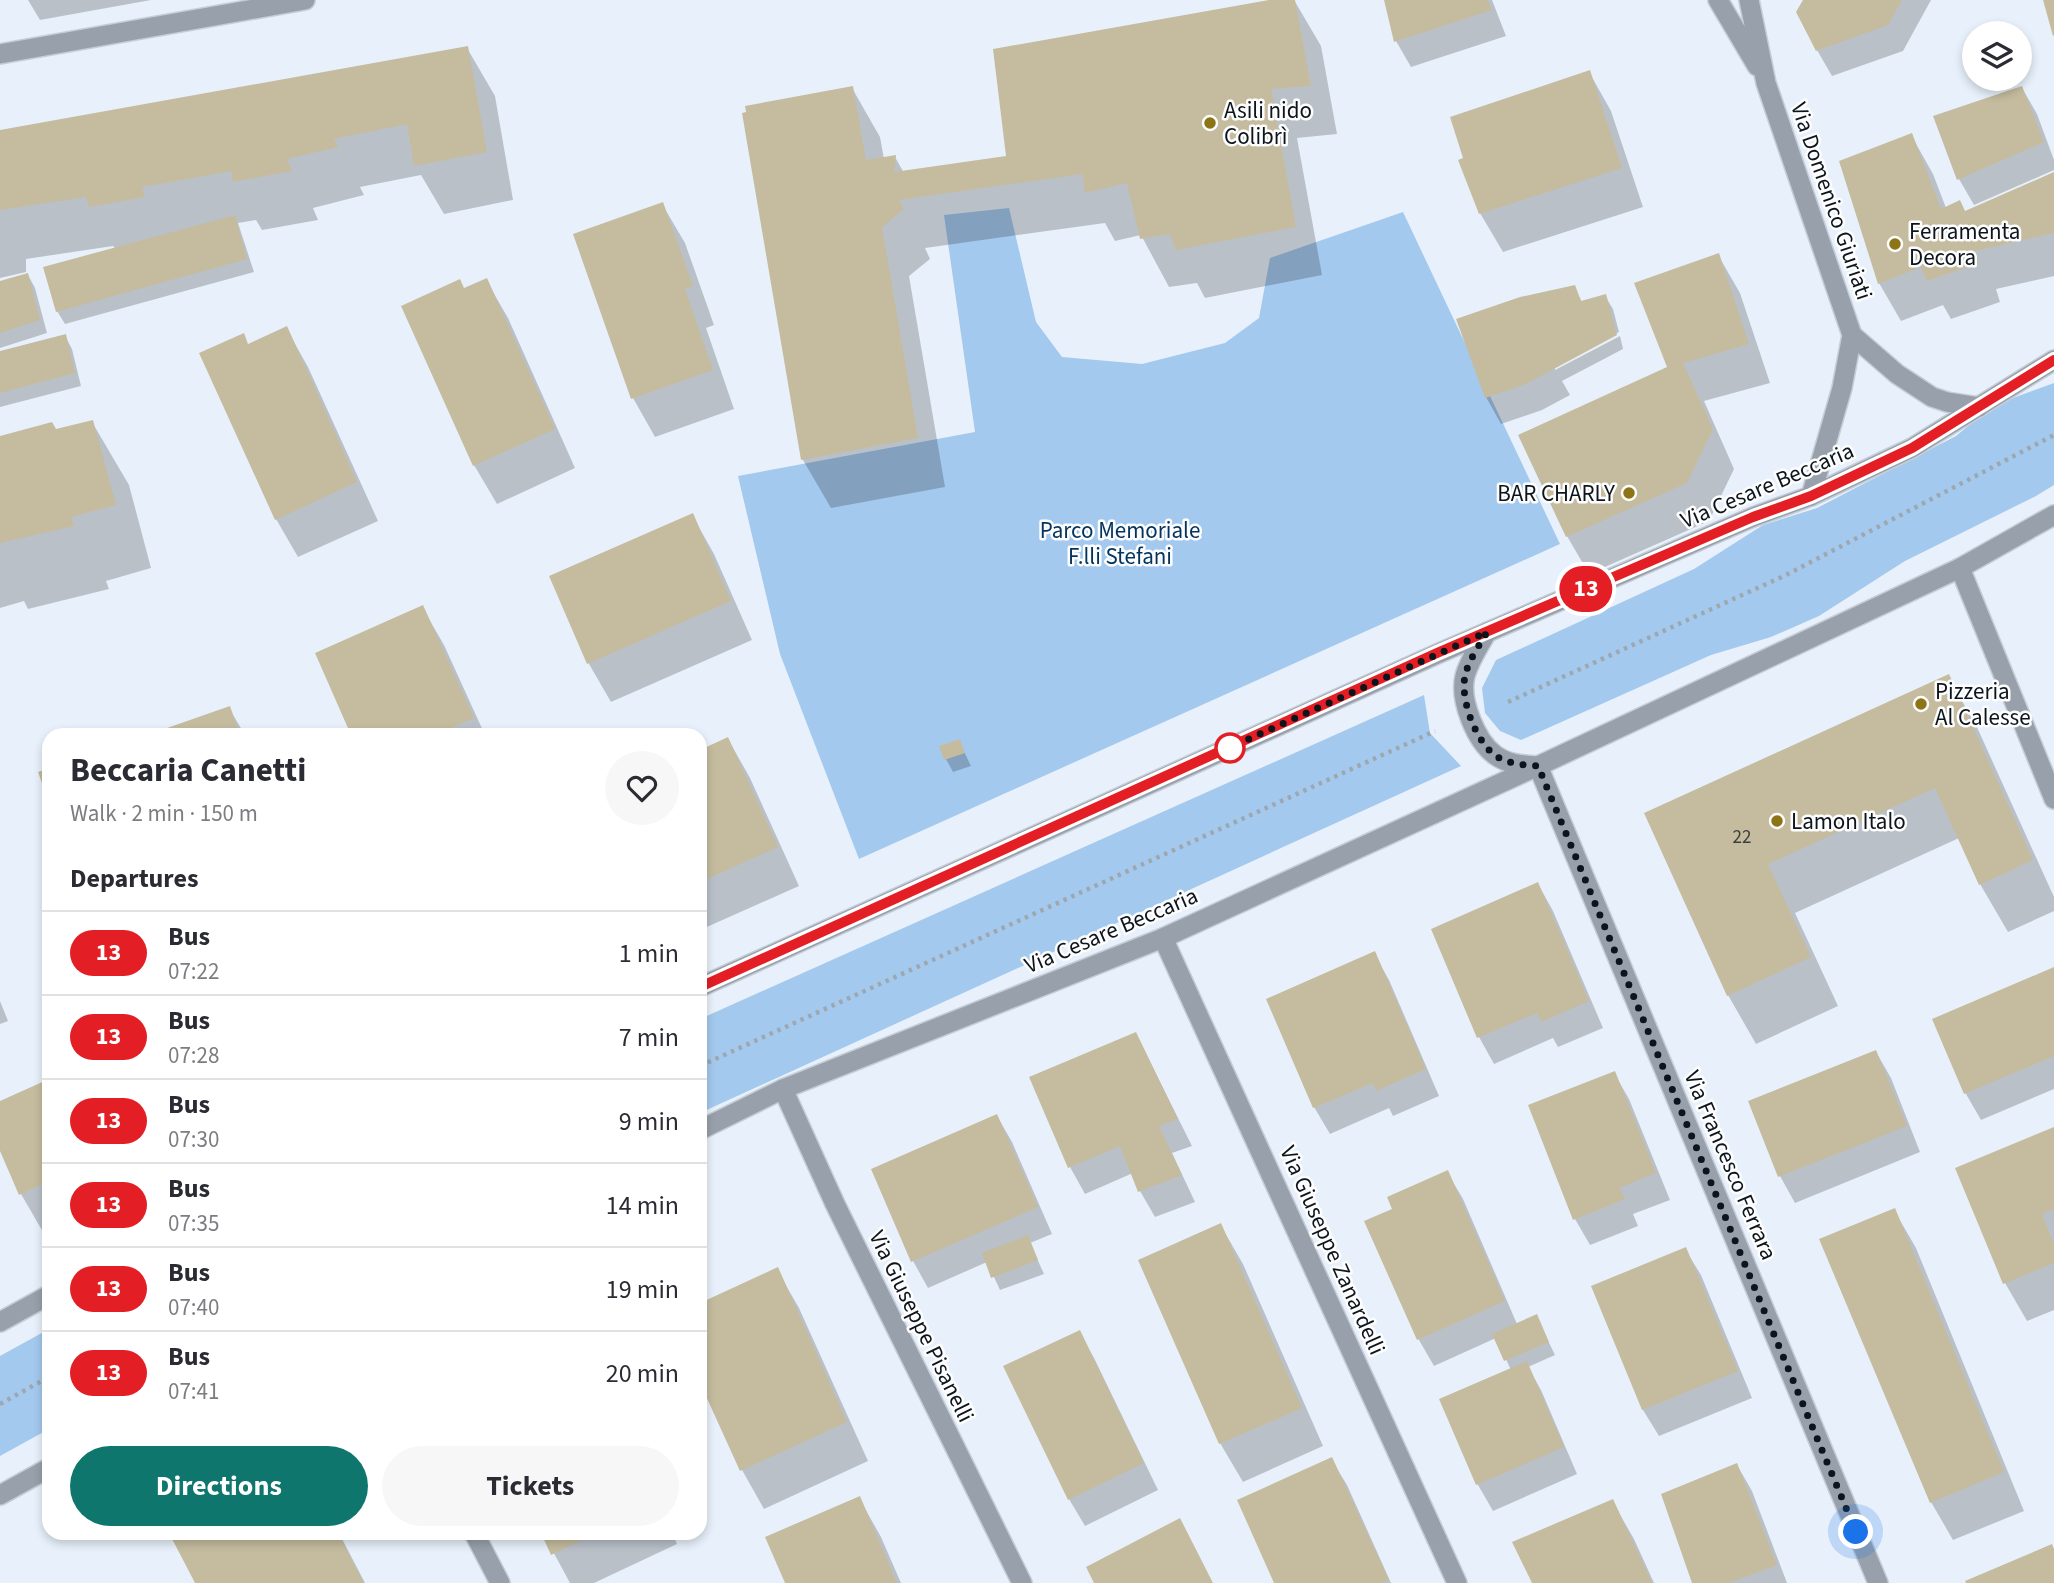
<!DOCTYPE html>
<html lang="en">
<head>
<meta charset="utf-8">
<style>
  body { margin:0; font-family:"Source Sans 3",sans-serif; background:#f7f7f7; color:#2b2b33; height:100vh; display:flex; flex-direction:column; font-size:26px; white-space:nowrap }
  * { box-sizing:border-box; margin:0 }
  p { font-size:23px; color:#7c7c81 }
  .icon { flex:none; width:38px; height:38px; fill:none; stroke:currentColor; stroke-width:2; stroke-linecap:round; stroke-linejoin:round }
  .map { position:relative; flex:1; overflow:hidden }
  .drawer { position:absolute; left:42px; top:728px; width:665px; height:812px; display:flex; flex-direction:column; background:#fff; border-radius:21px; box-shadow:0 4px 10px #0003 }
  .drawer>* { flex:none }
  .badge { padding:0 14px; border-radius:23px; font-size:24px; line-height:46px }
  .tools { position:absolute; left:1962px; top:21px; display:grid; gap:14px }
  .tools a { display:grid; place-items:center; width:70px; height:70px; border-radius:50%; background:#fff; box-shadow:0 4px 10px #0003; font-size:35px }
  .you { position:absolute; width:35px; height:35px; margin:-18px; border:5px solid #fff; border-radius:50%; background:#1a73e8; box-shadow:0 0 0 10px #1a73e833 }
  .map>.badge { position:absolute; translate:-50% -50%; box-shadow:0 0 0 4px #fff }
  h2 { padding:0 28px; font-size:26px; line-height:63px }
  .round { display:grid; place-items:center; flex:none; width:74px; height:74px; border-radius:37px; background:#f7f7f7 }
  .overview { display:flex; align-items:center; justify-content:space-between; height:119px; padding:0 28px }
  h1 { font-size:33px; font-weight:700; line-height:52px }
  .cta { display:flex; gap:14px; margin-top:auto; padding:14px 28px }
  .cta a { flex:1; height:80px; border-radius:42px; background:#0f766e; color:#fff; font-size:28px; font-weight:700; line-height:80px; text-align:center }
  .cta a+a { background:#f7f7f7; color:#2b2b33 }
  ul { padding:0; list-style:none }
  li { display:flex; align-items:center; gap:21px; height:84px; padding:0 28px; border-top:2px solid #e1e1e2 }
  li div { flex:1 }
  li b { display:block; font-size:26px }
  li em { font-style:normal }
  li .badge { min-width:77px; font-weight:700; text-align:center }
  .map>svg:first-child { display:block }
  .green { fill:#a4c9ee }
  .shadow { fill:#0003 }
  .building { fill:#c5bc9f }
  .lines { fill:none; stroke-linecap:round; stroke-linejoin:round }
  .minor-casing { stroke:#c5ced7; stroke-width:22 }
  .tertiary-casing { stroke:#c5ced7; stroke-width:22 }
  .path { stroke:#9ea7b0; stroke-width:4.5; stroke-dasharray:3.5 5; stroke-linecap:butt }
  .minor { stroke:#98a1ab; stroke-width:19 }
  .tertiary { stroke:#98a1ab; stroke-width:19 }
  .line-casing { stroke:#fff; stroke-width:16 }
  .line { stroke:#e31e24; stroke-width:10 }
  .walk { stroke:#0c141c; stroke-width:7; stroke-dasharray:0 12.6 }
  .poi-dot { fill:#8c7417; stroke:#fdfdfd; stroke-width:2.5 }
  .stop-dot { fill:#fff; stroke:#e31e24; stroke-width:3.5 }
  .labels { text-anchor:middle; stroke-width:5; stroke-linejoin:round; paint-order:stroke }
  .number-label { font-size:19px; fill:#3a3e3d }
  .poi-label { font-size:23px; fill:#0c141c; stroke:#fdfdfd; text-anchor:start }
  .street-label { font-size:23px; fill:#0c141c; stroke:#fdfdfd }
  .park-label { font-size:23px; fill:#02345d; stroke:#fdfdfd }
</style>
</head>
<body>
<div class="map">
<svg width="2054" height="1583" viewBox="0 0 2054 1583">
  <rect width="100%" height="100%" fill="#e8f1fb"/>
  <path class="green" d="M 1009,208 L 1036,322 L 1062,357 L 1142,364 L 1225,343 L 1259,318 L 1270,258 L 1403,212 L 1560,544 L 859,859 L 780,654 L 738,476 L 975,432 L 944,215 Z
    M 2054,383 L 2054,485 L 2036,496 L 1905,561 L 1819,616 L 1771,637 L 1711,655 L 1521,740 L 1500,731 L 1485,713 L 1482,688 L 1496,660 L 1694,569 L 1763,525 L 1817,508 L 1956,436 L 1980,416 L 2013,398 Z
    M 1424,695 L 1430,733 L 1461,766 L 700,1113 L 700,1019 Z
    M 49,1329 L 49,1429 L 0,1456 L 0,1356 Z"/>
  <path class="shadow" d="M 28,0 L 151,0 L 40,20 Z
    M 1279,0 L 1294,0 L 1321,46 L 1337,134 L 1297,138 L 1322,275 L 1205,298 L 1197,283 L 1169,287 L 1141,235 L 1115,241 L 1105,223 L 925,248 L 930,259 L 909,276 L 945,487 L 831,508 L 803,460 L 852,88 L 880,137 L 884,159 L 895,157 L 904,173 L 1008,158 Z
    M 1386,0 L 1492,0 L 1506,36 L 1411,67 L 1396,41 Z
    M 1805,0 L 1931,0 L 1903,51 L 1832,76 L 1817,50 Z
    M 467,48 L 495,96 L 513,200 L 444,214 L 421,175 L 360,187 L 364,195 L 313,208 L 318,220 L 262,230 L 256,220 L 238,223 L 254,272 L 65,324 L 57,311 L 116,249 L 113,246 L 26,259 L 26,272 L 0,278 L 0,132 Z
    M 1589,72 L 1611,111 L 1643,207 L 1503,252 L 1480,213 Z
    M 2022,88 L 2037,114 L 2054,160 L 2054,170 L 1974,205 L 1959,179 Z
    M 1911,135 L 1933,174 L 1946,208 L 1965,213 L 2054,174 L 2054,276 L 1996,289 L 2000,302 L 1951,319 L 1943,305 L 1901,321 L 1879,283 Z
    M 662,204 L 685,243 L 714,325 L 706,328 L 734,409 L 655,437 L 633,398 Z
    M 1718,255 L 1740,293 L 1770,383 L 1704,401 L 1734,469 L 1709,521 L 1589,574 L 1567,536 L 1669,368 Z
    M 28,275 L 35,288 L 47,333 L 0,348 L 0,283 Z
    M 486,280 L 508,318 L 575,468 L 497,504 L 474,465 L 403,307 L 464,290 Z
    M 1574,287 L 1582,302 L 1605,296 L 1613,309 L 1619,332 L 1555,366 L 1555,370 L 1620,336 L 1623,349 L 1562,381 L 1570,395 L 1542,410 L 1501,424 L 1486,397 Z
    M 286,328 L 308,367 L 378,521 L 298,557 L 276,519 L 249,345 Z
    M 65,336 L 72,349 L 81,386 L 0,407 L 0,353 Z
    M 92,422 L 129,485 L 151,568 L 106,581 L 109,589 L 28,609 L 24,601 L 0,608 L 0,438 L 56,431 Z
    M 692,515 L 714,554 L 752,640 L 611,702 L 589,664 L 551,577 Z
    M 422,607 L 444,645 L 485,735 L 353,735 Z
    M 1948,677 L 1976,725 L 2054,897 L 2054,911 L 2008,932 L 1980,884 L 1959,838 L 1795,913 L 1838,1006 L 1756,1044 L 1728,995 L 1646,814 Z
    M 229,708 L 245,735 L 151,735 Z
    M 728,739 L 750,778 L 799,886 L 700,930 L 700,752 Z
    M 959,741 L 971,766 L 953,772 L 946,759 Z
    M 1538,884 L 1553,911 L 1603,1028 L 1558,1047 L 1553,1038 L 1494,1064 L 1479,1037 L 1433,930 Z
    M 1374,954 L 1389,980 L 1439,1096 L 1393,1116 L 1389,1108 L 1330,1134 L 1314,1107 Z
    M 2054,969 L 2054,1089 L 1981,1120 L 1966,1094 L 1935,1020 Z
    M 0,1001 L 8,1021 L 0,1024 Z
    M 1136,1034 L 1192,1146 L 1172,1153 L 1195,1202 L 1155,1217 L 1140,1191 L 1133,1173 L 1085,1194 L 1070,1167 L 1031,1078 Z
    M 1876,1052 L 1891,1078 L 1920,1152 L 1795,1203 L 1780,1176 Z
    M 1614,1073 L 1629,1099 L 1670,1200 L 1633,1214 L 1638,1226 L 1590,1245 L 1575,1219 Z
    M 49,1081 L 49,1229 L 43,1232 L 21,1194 L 0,1147 L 0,1103 Z
    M 997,1116 L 1012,1142 L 1052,1234 L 1030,1243 L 1044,1274 L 1000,1290 L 987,1262 L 928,1288 L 913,1261 L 873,1170 Z
    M 2054,1129 L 2054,1310 L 2027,1321 L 2005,1283 Z
    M 1447,1172 L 1463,1199 L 1517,1324 L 1536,1316 L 1555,1355 L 1528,1367 L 1541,1390 L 1577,1474 L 1493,1511 L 1478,1485 L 1442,1400 L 1511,1370 L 1496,1338 L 1434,1366 L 1419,1340 L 1366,1222 L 1394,1209 Z
    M 1894,1210 L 1916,1248 L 2024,1511 L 1953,1540 L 1931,1502 Z
    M 1221,1226 L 1243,1264 L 1323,1446 L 1243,1482 L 1220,1443 Z
    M 1685,1249 L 1701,1275 L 1752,1398 L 1659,1436 L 1643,1410 L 1593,1287 Z
    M 777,1270 L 799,1308 L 868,1461 L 764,1509 L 742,1470 L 700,1378 L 700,1305 Z
    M 1079,1332 L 1094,1358 L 1158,1490 L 1085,1526 L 1069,1499 L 1006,1367 Z
    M 1331,1459 L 1347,1485 L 1391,1583 L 1276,1583 Z
    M 1737,1465 L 1752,1491 L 1787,1583 L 1694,1583 Z
    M 859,1498 L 881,1537 L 901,1583 L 787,1583 Z
    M 1612,1501 L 1634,1539 L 1654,1583 L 1534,1583 Z
    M 171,1533 L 339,1533 L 365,1583 L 197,1583 Z
    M 543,1533 L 672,1533 L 677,1544 L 594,1583 L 570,1583 Z"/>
  <path class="building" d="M 1269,0 L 1295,0 L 1311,86 L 1271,89 L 1296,227 L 1176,250 L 1170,234 L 1140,239 L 1127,183 L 1085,193 L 1082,174 L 899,200 L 904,209 L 882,227 L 918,438 L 801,460 L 742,113 L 746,112 L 745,106 L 853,86 L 866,160 L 896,155 L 894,172 L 1006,156 L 993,49 Z
    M 1384,0 L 1488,0 L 1492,10 L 1394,42 Z
    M 1803,0 L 1902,0 L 1888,25 L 1816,51 L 1796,12 Z
    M 2043,0 L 2054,0 L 2054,35 L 2053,36 Z
    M 468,46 L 487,152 L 414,166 L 407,124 L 334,139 L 338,147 L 287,159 L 292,171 L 232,182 L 232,171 L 142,187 L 145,197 L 89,207 L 86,197 L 0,210 L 0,130 Z
    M 1590,70 L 1622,168 L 1479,214 L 1458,160 L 1463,158 L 1450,117 Z
    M 2022,86 L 2044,142 L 1957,180 L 1933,116 Z
    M 1912,133 L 1941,209 L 1960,200 L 1965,211 L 2054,172 L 2054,233 L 1975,251 L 1979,263 L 1927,281 L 1921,267 L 1878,284 L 1839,161 Z
    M 663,202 L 693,286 L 685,289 L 713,370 L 631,399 L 573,234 Z
    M 235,215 L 247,259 L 56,312 L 43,267 Z
    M 1719,253 L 1749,344 L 1683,363 L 1713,429 L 1687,483 L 1566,537 L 1518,435 L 1667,367 L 1634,283 Z
    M 28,273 L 40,320 L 0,333 L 0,281 Z
    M 487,278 L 555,429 L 473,466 L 401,306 L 460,279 L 464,288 Z
    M 1575,285 L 1581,301 L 1606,294 L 1617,335 L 1526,384 L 1485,398 L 1456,319 L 1520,297 Z
    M 287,326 L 357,482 L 275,520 L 199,353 L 244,333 L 248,344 Z
    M 66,334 L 75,373 L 0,393 L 0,351 Z
    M 93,420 L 116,505 L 71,517 L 74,526 L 0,543 L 0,436 L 52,422 L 56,429 Z
    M 693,513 L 731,601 L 587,664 L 549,576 Z
    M 423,605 L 474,718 L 435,735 L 351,735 L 315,653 Z
    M 1949,674 L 2033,860 L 1979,885 L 1935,788 L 1768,864 L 1811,957 L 1727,996 L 1644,813 Z
    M 230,706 L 240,735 L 147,735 Z
    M 728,737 L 778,847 L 700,882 L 700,750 Z
    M 960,739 L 965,753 L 944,760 L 939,746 Z
    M 49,768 L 49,803 L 38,772 Z
    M 1538,882 L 1589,1001 L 1541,1022 L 1537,1013 L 1477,1038 L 1431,929 Z
    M 1375,951 L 1426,1069 L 1376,1091 L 1373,1083 L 1313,1108 L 1266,999 Z
    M 2054,967 L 2054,1056 L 1964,1094 L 1932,1019 Z
    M 1136,1032 L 1178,1119 L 1159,1126 L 1182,1175 L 1138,1192 L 1120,1146 L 1068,1168 L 1029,1077 Z
    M 1876,1050 L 1907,1126 L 1778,1177 L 1748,1101 Z
    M 1615,1071 L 1656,1173 L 1619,1188 L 1625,1199 L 1573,1220 L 1528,1105 Z
    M 49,1079 L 49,1181 L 19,1195 L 0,1151 L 0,1101 Z
    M 997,1114 L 1038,1207 L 911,1262 L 871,1169 Z
    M 2054,1127 L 2054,1209 L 2042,1214 L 2054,1244 L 2054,1263 L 2003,1284 L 1955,1168 Z
    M 1448,1170 L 1505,1301 L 1417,1340 L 1364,1221 L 1392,1209 L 1387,1197 Z
    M 1895,1208 L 2004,1472 L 1930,1503 L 1819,1239 Z
    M 1221,1223 L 1302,1408 L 1219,1444 L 1138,1260 Z
    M 1028,1235 L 1038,1260 L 991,1278 L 982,1253 Z
    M 1686,1247 L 1738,1371 L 1642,1410 L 1591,1286 Z
    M 778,1267 L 847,1422 L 740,1471 L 700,1383 L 700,1303 Z
    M 1537,1314 L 1549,1342 L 1504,1361 L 1492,1334 Z
    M 1080,1330 L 1144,1463 L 1068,1500 L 1003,1366 Z
    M 1527,1361 L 1564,1447 L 1476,1485 L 1439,1399 Z
    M 1332,1457 L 1389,1580 L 1382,1583 L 1274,1583 L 1237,1500 Z
    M 1737,1463 L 1777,1565 L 1729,1583 L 1692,1583 L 1661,1494 Z
    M 860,1496 L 897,1583 L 785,1583 L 765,1537 Z
    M 1613,1499 L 1652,1583 L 1532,1583 L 1512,1542 Z
    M 1180,1518 L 1213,1583 L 1094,1583 L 1086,1567 Z
    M 169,1533 L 338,1533 L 364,1583 L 195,1583 Z
    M 541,1533 L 597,1533 L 551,1555 Z
    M 2052,1544 L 2054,1549 L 2054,1583 L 1966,1583 L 1965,1581 Z"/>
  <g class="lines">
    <defs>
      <path id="minor" d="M 1718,0 L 1757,66
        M 1749,0 L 1766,83 L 1852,335 L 1897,374 L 1932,397 L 1947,402 L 1979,407
        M 0,54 L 305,0
        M 1811,496 L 1842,388 L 1852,335
        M 1960,568 L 2054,799
        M 1538,766 L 1878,1583
        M 1163,938 L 1457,1583
        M 783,1089 L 835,1204 L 1022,1583
        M 474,1533 L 500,1583"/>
      <path id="tertiary" d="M 1487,632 C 1479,646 1469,661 1465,676 C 1459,700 1476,741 1495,755 C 1507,764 1522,765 1537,766
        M 700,987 L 1437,654 L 1753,517 L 1811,496 L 1912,448 L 2054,360
        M 700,1130 L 783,1089 L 1163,938 L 1538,766 L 1960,568 L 2054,515
        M 0,1322 L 49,1295
        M 0,1495 L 49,1468"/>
    </defs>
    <use href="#minor" class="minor-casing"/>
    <use href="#tertiary" class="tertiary-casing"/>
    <path class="path" d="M 1508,702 L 1786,575 L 2054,435
      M 700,1066 L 1435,731
      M 0,1404 L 49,1377"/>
    <use href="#minor" class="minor"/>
    <use href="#tertiary" class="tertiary"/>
  </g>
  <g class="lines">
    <defs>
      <path id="line" d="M 700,987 L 1437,653 L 1753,517 L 1811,496 L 1912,448 L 2054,360"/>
    </defs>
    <use href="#line" class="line-casing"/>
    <use href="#line" class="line"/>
    <path class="walk" d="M 1230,748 L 1222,751 L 1487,632 C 1479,646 1468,661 1465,676 C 1460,700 1476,742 1496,756 C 1508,764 1524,765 1538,766 L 1856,1532"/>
  </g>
  <g class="poi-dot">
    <circle cx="1210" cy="123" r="7"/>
    <circle cx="1895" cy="244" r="7"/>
    <circle cx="1629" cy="493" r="7"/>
    <circle cx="1921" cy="704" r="7"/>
    <circle cx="1777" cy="821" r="7"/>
  </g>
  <circle class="stop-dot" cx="1230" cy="748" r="14"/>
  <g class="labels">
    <g class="number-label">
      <text x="1742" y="843">22</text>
    </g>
    <g class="poi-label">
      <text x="1224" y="118">Asili nido<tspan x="1224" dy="26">Colibrì</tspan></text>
      <text x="1909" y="239">Ferramenta<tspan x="1909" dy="26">Decora</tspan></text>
      <text x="1615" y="501" text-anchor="end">BAR CHARLY</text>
      <text x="1935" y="699">Pizzeria<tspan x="1935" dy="26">Al Calesse</tspan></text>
      <text x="1791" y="829">Lamon Italo</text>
    </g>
    <g class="street-label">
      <text transform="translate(1832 201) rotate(71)" y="8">Via Domenico Giuriati</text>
      <text transform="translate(1767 485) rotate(-23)" y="8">Via Cesare Beccaria</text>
      <text transform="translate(1111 930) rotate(-23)" y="8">Via Cesare Beccaria</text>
      <text transform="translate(1731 1165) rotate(67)" y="8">Via Francesco Ferrara</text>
      <text transform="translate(1333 1250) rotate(66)" y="8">Via Giuseppe Zanardelli</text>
      <text transform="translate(922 1326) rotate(64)" y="8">Via Giuseppe Pisanelli</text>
    </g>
    <g class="park-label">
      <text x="1120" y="538">Parco Memoriale<tspan x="1120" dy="26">F.lli Stefani</tspan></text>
    </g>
  </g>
</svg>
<div class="tools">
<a><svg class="icon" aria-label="layers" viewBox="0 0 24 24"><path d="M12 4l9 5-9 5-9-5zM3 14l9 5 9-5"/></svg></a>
</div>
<div class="you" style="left:1856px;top:1532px"></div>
<b class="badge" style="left:1586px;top:589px;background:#e31e24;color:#fff">13</b>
<section class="drawer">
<div class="overview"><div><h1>Beccaria Canetti</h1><p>Walk · 2 min · 150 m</p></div><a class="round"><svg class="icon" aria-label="heart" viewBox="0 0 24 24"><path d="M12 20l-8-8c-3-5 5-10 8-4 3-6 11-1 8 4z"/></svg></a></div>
<h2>Departures</h2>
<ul>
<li><span class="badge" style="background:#e31e24;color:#fff">13</span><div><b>Bus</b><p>07:22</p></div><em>1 min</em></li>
<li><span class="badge" style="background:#e31e24;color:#fff">13</span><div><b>Bus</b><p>07:28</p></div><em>7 min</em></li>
<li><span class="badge" style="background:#e31e24;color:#fff">13</span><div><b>Bus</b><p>07:30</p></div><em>9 min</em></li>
<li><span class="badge" style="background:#e31e24;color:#fff">13</span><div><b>Bus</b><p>07:35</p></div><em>14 min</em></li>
<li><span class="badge" style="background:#e31e24;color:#fff">13</span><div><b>Bus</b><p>07:40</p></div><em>19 min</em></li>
<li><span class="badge" style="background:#e31e24;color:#fff">13</span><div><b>Bus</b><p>07:41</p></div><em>20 min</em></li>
</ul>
<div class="cta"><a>Directions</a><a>Tickets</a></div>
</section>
</div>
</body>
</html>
